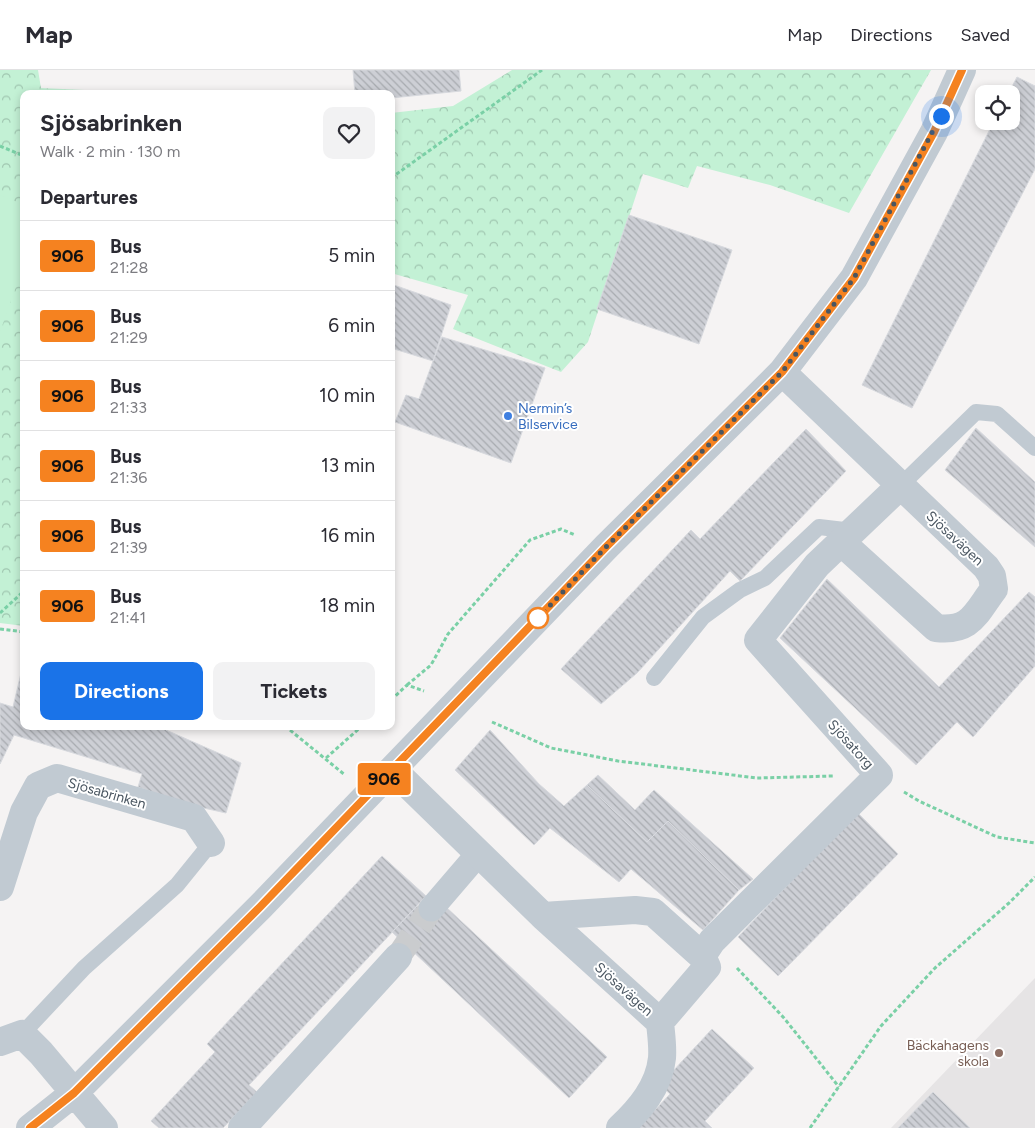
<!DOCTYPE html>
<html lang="en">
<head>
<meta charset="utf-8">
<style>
  body { margin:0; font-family:Figtree,sans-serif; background:#f2f2f3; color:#2b2b33; height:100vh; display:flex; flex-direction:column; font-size:19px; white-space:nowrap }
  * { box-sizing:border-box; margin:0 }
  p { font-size:16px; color:#7c7c81 }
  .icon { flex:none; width:28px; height:28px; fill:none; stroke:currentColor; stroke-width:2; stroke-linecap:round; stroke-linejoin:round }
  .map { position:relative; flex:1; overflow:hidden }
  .drawer { position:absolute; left:20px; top:20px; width:375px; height:640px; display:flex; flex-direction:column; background:#fff; border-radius:10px; box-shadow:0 2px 8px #0003 }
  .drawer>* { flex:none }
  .badge { padding:0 10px; border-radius:4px; font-size:18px; line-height:32px }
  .controls { position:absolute; left:975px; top:15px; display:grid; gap:10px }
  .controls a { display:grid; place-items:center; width:45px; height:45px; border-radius:10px; background:#fff; box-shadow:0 2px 8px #0003; font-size:25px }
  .you { position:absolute; width:25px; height:25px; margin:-12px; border:4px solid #fff; border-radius:50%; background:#1a73e8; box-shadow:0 0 0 8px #1a73e833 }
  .map>.badge { position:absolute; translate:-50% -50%; box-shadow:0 0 0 2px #fff }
  h2 { padding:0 20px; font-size:19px; line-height:45px }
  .round { display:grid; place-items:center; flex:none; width:52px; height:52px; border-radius:10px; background:#f2f2f3 }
  .overview { display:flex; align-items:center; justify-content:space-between; height:85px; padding:0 20px }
  h1 { font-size:24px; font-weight:700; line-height:38px }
  .button { display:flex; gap:10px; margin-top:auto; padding:10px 20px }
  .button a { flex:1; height:58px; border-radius:10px; background:#1a73e8; color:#fff; font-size:20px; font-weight:700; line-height:58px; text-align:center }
  .button a+a { background:#f2f2f3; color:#2b2b33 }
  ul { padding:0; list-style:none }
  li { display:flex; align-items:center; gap:15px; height:70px; padding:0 20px; border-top:1px solid #e1e1e2 }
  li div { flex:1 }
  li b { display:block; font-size:19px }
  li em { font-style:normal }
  li .badge { min-width:55px; font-weight:700; text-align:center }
  header { display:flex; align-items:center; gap:30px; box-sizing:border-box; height:70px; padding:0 25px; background:#fff; border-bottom:1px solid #e1e1e2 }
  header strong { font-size:24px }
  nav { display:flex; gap:28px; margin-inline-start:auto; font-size:18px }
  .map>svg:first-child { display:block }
  .education { fill:#e6e4e5 }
  .forest { fill:url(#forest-crowns) }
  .pitch { fill:#c3f1d5 }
  .building { fill:url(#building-back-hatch); stroke:#d7d9de }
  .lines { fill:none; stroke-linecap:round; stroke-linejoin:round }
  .pedestrian-tunnel { stroke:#caccce; stroke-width:25; stroke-dasharray:25 12; stroke-linecap:butt }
  .path { stroke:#7ad0a6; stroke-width:3; stroke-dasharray:4 2.5; stroke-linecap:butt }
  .service { stroke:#c1cad2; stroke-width:16 }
  .pedestrian { stroke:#c1cad2; stroke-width:25 }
  .minor { stroke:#c1cad2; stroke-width:28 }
  .line-casing { stroke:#fff; stroke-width:11 }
  .line { stroke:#f58220; stroke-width:8 }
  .walk { stroke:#4a5661; stroke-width:5; stroke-dasharray:0 9 }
  .shop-dot { fill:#3f7fe0; stroke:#fff; stroke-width:2 }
  .stop-dot { fill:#fff; stroke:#f58220; stroke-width:2.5 }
  .education-dot { fill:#8d6e63; stroke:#fff; stroke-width:2 }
  .labels { text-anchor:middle; stroke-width:4; stroke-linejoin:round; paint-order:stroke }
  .shop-label { font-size:14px; fill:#366cbe; stroke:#fff; text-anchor:start }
  .street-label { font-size:14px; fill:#4a5661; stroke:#fff }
  .education-label { font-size:14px; fill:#785e54; stroke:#fff; text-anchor:end }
</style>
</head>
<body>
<header>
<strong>Map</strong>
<nav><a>Map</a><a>Directions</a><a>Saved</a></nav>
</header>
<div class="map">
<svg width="1035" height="1058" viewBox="0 0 1035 1058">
  <defs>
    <pattern id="forest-crowns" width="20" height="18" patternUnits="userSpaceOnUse" patternTransform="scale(1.25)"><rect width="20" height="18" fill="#c3f1d5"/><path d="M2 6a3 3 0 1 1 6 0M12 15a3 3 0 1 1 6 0" fill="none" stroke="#a0c6b0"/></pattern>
    <pattern id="building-back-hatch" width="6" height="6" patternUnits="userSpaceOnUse" patternTransform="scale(1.25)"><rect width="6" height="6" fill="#cdcfd5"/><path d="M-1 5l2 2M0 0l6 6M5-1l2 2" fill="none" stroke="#a8abb0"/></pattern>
  </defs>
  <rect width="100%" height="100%" fill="#f5f3f3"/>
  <path class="education" d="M 1035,908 L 1035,1058 L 891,1058 Z"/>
  <path class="forest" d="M 0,0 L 38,0 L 41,18 L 171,24 L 24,24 L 24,556 L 0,553 Z
    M 512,0 L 931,0 L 849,143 L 770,115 L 697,96 L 688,118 L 643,104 L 588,272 L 561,302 L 453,259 L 468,225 L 391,203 L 391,43 L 453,36 Z"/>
  <path class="pitch" d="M 0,125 L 24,135 L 24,194 L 0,262 Z"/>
  <path class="building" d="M 353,0 L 459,0 L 461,21 L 391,28 L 391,24 L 355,24 Z
    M 1017,7 L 1035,16 L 1035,99 L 912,338 L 862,315 L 994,51 L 1011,51 L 1011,24 L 1008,24 Z
    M 629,145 L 732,180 L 699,274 L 597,239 Z
    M 391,214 L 451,235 L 433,291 L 391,278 Z
    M 442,267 L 545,298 L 511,393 L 395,352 L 406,325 L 419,329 Z
    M 976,358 L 1035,412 L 1035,477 L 945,400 Z
    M 806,359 L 846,401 L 740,511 L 730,501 L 637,603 L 601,634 L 561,599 L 691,460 L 700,469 Z
    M 827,509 L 939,617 L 1029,522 L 1035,527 L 1035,596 L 973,667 L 957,652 L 916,695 L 780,568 Z
    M 22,599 L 24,600 L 24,656 L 167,656 L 166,660 L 241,693 L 226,743 L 186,734 L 138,717 L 142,704 L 14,665 L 0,694 L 0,633 L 13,637 Z
    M 490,660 L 539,714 L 564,736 L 587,715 L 647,772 L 668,751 L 739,820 L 703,860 L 631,799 L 619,812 L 550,758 L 534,775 L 455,700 Z
    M 598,705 L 635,740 L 654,720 L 753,809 L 739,820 L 668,751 L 647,772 L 587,715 Z
    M 857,742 L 898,784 L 778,906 L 738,867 Z
    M 382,786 L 426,826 L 249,1015 L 257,1022 L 223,1058 L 159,1058 L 151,1051 L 215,982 L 207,974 Z
    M 417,836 L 434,851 L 446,837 L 607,987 L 569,1028 L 392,862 Z
    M 712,959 L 754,998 L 705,1051 L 712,1058 L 638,1058 L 670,1024 L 660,1015 Z
    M 933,1022 L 970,1058 L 898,1058 Z"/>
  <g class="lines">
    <path class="pedestrian-tunnel" d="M 398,887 L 431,839"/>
    <path class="path" d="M 0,76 L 24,86
      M 391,108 L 542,0
      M 391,317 L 393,384
      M 0,543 L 24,521
      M 0,559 L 24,562
      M 407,615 L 431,595 L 448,564 L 530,470 L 561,459 L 575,465
      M 391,630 L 407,615 L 424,621
      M 492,652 L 551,678 L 618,691 L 757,708 L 833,706
      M 285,656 L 345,705
      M 326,688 L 362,656
      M 904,722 L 919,731 L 997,767 L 1035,773
      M 737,898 L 784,948 L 839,1017
      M 810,1058 L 881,956 L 935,898 L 1009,833 L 1035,807"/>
    <path class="service" d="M 900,416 L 976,342 L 997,344 L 1035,378
      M 654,608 L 703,547 L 740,520 L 765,508 L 819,457 L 853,461
      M 22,964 L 84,898 L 177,815 L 211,773"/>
    <path class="pedestrian" d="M 431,839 L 479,783"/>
    <path class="minor" d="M 782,302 L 986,497 L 992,506 L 994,519 C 975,544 971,562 936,558 L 841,472
      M 393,700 L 543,846 L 660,952 C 661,964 663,976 662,988 C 659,1017 640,1039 620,1058
      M 0,817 L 24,742 L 38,716 L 57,708 L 194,748 L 211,773
      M 543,846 L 635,840 L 653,842 L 702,886
      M 660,952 L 707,897 L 702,886 L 712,871 L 879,705 L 758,570 L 817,495 L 900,416
      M 0,972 L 22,964 L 41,983 L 104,1058
      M 30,1058 L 74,1023 L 260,837 L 606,477 L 782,302 L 854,208 L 934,62 L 962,0
      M 242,1058 L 398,887"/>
  </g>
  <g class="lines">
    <defs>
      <path id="line" d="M 30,1058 L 74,1023 L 260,837 L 606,477 L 782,302 L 854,208 L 934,62 L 962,0"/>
    </defs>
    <use href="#line" class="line-casing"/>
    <use href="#line" class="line"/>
    <path class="walk" d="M 538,548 L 606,477 L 782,302 L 854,208 L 941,46"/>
  </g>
  <circle class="shop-dot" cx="508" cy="346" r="5"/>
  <circle class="stop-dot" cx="538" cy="548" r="10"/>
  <circle class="education-dot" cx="999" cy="983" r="5"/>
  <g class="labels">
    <g class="shop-label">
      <text x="518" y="343">Nermin’s<tspan x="518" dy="16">Bilservice</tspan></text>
    </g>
    <g class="street-label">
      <text transform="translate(955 468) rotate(43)" y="5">Sjösavägen</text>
      <text transform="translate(851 674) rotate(48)" y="5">Sjösatorg</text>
      <text transform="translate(107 723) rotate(16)" y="5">Sjösabrinken</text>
      <text transform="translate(624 919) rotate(42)" y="5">Sjösavägen</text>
    </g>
    <g class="education-label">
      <text x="989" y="980">Bäckahagens<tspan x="989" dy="16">skola</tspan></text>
    </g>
  </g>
</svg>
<div class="controls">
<a><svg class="icon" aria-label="locate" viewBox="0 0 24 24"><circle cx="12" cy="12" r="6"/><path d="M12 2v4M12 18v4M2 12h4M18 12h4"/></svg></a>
</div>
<div class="you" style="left:941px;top:46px"></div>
<b class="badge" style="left:384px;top:709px;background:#f58220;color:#111">906</b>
<section class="drawer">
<div class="overview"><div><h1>Sjösabrinken</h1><p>Walk · 2 min · 130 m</p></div><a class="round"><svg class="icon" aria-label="heart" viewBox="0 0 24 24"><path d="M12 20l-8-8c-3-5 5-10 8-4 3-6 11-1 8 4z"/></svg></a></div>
<h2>Departures</h2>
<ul>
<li><span class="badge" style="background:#f58220;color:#111">906</span><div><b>Bus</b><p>21:28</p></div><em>5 min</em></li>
<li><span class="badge" style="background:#f58220;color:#111">906</span><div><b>Bus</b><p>21:29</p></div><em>6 min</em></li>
<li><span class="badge" style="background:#f58220;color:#111">906</span><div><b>Bus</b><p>21:33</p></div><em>10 min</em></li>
<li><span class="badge" style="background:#f58220;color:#111">906</span><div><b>Bus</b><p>21:36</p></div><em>13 min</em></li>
<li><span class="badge" style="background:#f58220;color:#111">906</span><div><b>Bus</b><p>21:39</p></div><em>16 min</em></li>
<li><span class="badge" style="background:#f58220;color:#111">906</span><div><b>Bus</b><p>21:41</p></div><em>18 min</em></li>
</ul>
<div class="button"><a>Directions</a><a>Tickets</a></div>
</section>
</div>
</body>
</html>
